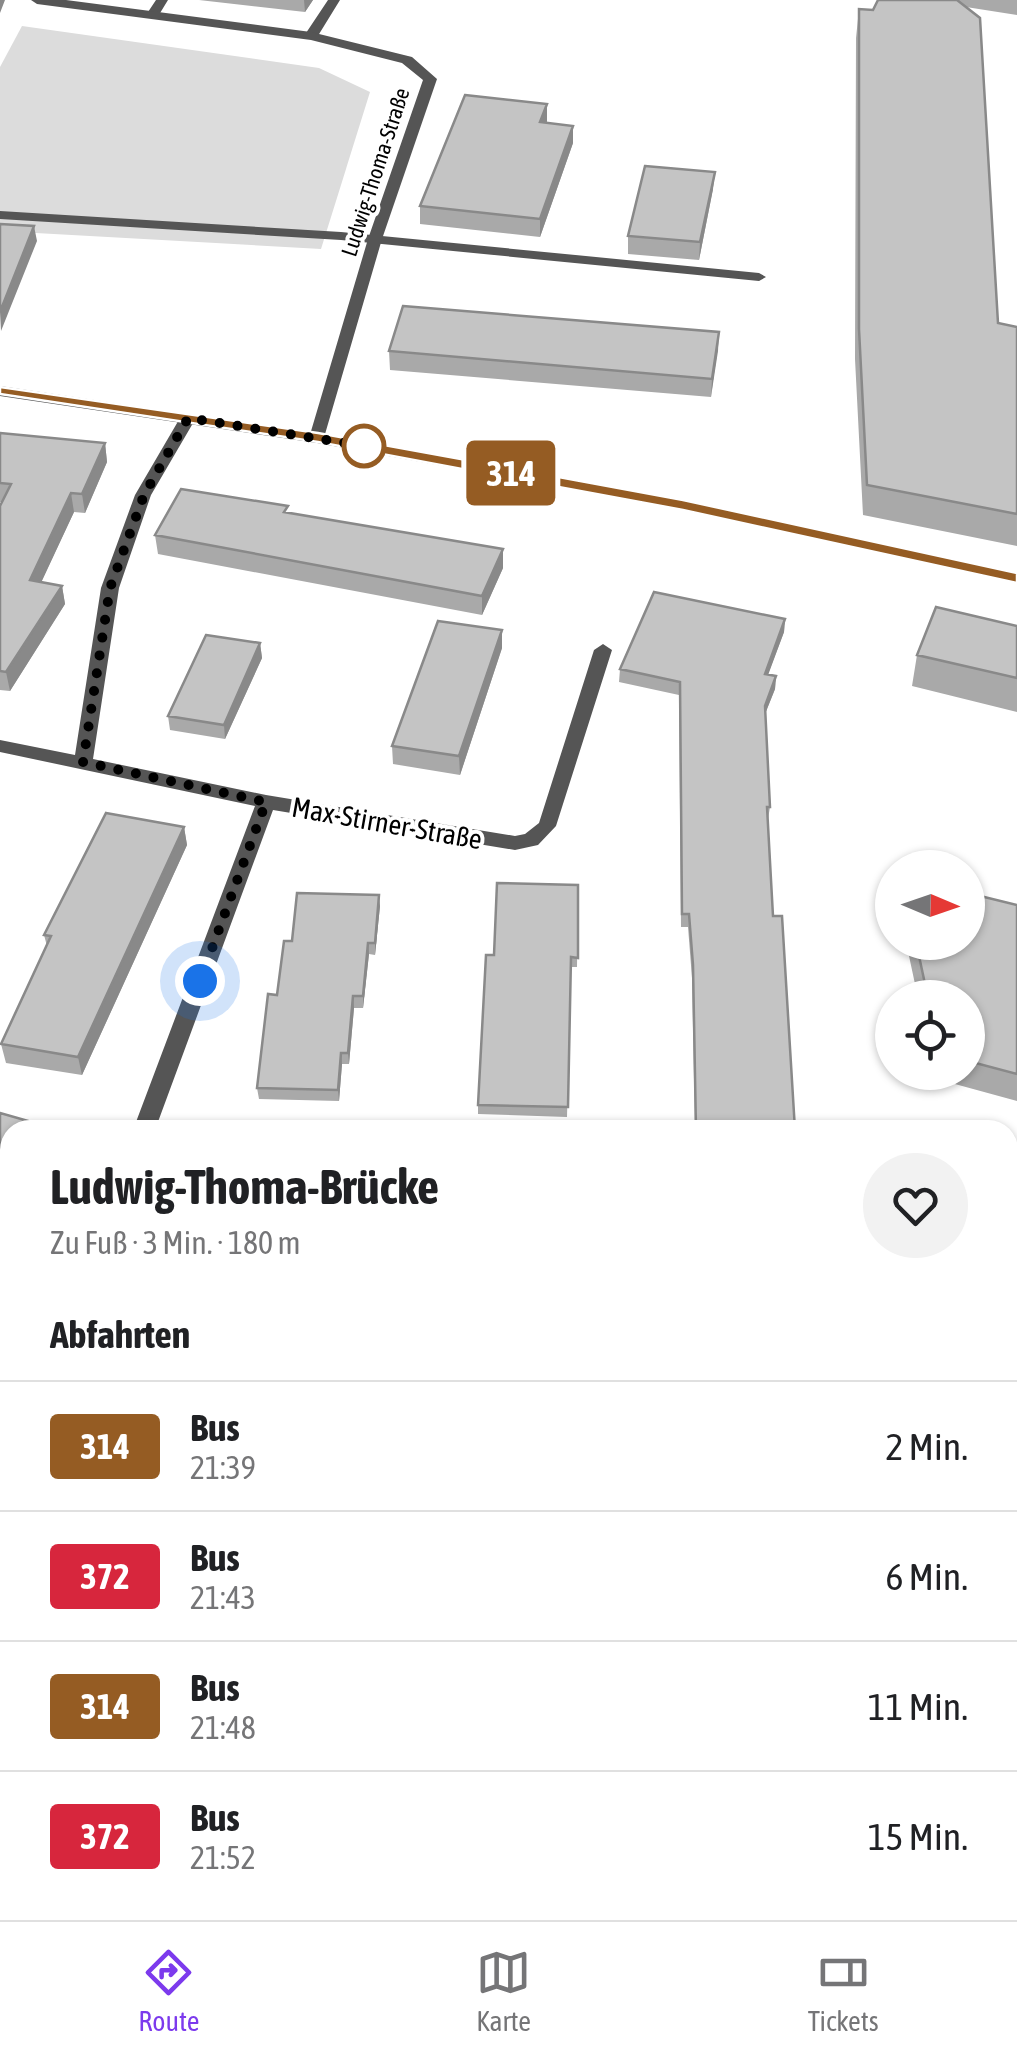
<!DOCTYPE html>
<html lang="de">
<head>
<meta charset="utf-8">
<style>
  body { margin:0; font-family:"Asap Condensed",sans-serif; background:#f2f2f2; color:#202124; height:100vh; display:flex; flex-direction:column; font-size:38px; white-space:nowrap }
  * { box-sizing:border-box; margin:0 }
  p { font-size:32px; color:#757577 }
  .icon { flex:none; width:55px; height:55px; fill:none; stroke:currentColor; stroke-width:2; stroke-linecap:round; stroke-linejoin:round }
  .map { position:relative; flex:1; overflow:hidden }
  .drawer { position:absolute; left:0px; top:1120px; width:1018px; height:800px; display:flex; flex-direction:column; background:#fff; border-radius:30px 30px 0 0; box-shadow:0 2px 8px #0004 }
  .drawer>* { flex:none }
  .badge { padding:0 20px; border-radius:8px; font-size:35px; line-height:65px }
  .needle { width:65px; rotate:92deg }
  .tools { position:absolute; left:875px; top:850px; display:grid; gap:20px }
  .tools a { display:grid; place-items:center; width:110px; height:110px; border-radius:50%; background:#fff; box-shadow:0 2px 8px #0004; font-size:50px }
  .you { position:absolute; width:50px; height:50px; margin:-25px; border:8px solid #fff; border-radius:50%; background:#1a73e8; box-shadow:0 0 0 15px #1a73e833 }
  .map>.badge { position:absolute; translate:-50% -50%; box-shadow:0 0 0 5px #fff }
  h2 { padding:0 50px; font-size:38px; line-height:90px }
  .round { display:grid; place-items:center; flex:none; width:105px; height:105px; border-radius:52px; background:#f2f2f2 }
  .summary { display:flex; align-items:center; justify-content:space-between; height:170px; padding:0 50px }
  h1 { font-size:48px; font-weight:700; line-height:75px }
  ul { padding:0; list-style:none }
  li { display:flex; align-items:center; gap:30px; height:130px; padding:0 50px; border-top:2px solid #e0e0e0 }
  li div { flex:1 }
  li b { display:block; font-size:38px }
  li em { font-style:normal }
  li .badge { min-width:110px; font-weight:700; text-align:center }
  .tabs { display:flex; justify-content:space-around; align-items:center; height:140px; border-top:2px solid #e0e0e0; background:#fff; font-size:28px; color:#757577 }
  .tabs a { display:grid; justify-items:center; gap:5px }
  .tabs .selected { color:#7c3aed }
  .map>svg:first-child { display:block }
  .green { fill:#dcdcdc }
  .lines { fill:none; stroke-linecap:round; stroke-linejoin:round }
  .service { fill:#555; fill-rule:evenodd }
  .minor { fill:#555; fill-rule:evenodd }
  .tertiary { fill:#555; fill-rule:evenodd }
  .wall { fill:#a9a9a9 }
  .shaded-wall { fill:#898989 }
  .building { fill:#c4c4c4; stroke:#898989; stroke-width:2.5 }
  .line { fill:#955c23; stroke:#fff; stroke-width:2.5 }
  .walk { stroke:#000; stroke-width:10; stroke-dasharray:0 18 }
  .stop-dot { fill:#fff; stroke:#955c23; stroke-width:5 }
  .labels { text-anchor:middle; stroke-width:8; stroke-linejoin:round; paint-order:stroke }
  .far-street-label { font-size:22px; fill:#000; stroke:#fff }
  .street-label { font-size:28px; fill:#000; stroke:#fff }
</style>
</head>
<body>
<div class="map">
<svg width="1017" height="1920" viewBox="0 0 1017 1920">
  <rect width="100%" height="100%" fill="#fff"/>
  <path class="green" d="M 22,26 L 319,68 L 370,92 L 321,249 L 0,231 L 0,67 Z"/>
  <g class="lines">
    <path class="service" d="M 156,0 L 168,0 L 157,18 L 147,18 L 146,15 Z
      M 328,0 L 340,0 L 316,39 L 306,39 L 304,36 Z
      M 0,211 L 341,232 L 759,273 L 766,277 L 759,281 L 341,240 L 0,219 Z"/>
    <path class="minor" d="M 31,0 L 66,0 L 311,32 L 412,57 L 437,79 L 382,239 L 323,441 L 317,443 L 309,438 L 368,239 L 423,80 L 402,63 L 311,40 L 37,4 Z
      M 188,413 L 196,418 L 151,495 L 119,588 L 93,759 L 266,795 L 515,836 L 525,834 L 539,823 L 594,650 L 603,644 L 612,650 L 556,826 L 538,845 L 515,850 L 273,810 L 155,1130 L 133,1130 L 255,806 L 0,752 L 0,740 L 75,755 L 101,588 L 135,495 L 180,418 Z
      M 0,1267 L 10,1270 L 10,1288 L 0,1285 Z
      M 118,1910 L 146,1910 L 149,1920 L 121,1920 Z"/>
    <path class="tertiary" d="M 0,386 L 317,433 L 683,500 L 1017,573 L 1017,583 L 683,510 L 317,443 L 0,396 Z"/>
  </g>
  <path class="wall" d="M 199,0 L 313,0 L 305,12 Z
    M 878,0 L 1017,0 L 1017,15 L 966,7 L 998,323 L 1017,327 L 1017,546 L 863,515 L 855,359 L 856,38 L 859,9 L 873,10 Z
    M 547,104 L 547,123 L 573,126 L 573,143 L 540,237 L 420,224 L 420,206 Z
    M 713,189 L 699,260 L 628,254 L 628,236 Z
    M 719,332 L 711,397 L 390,370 L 389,351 Z
    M 0,433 L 105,443 L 107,462 L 85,513 L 74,512 L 41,582 L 62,586 L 65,604 L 10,691 L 0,690 L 0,506 L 2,502 L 0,502 Z
    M 288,513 L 503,549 L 503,568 L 482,615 L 158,554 L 155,535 Z
    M 785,619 L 784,632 L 768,674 L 776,676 L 775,689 L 765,714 L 770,807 L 768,819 L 773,916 L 795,1130 L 695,1130 L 692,978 L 688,927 L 681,927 L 679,695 L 619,682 L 620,669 Z
    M 1017,626 L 1017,712 L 912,686 L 917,655 Z
    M 502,630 L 502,648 L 460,775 L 393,764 L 392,746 Z
    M 260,643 L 262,658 L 225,739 L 170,730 L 168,716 Z
    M 184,827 L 187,845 L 82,1075 L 6,1063 L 1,1044 L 47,946 L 44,935 Z
    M 578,885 L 577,967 L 571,967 L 567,1117 L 478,1114 L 478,1105 Z
    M 1017,905 L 1017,1101 L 911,1072 L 968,1072 L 968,998 L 918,998 L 906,942 L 968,942 Z
    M 380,906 L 375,955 L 369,954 L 363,1008 L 354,1008 L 349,1064 L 342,1064 L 339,1101 L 259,1099 L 257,1088 L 277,995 L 292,941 Z
    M 1008,1188 L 1017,1189 L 1017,1440 L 1008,1440 Z
    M 1008,1501 L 1017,1502 L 1017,1860 L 1008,1775 Z"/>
  <path class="shaded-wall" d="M 0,0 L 5,0 L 0,13 Z
    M 304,0 L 313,0 L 305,12 Z
    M 547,104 L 547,121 L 540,140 L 540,122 Z
    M 573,126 L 573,143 L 540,237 L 540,219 Z
    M 715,172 L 713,189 L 699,260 L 700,242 Z
    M 34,226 L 37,241 L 1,331 L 0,312 Z
    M 719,332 L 718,351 L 711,397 L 712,379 Z
    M 105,443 L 107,462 L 85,513 L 82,494 Z
    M 71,493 L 74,512 L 34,598 L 30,580 Z
    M 503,549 L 503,568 L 482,615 L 482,596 Z
    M 62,586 L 65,604 L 10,691 L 6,672 Z
    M 785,619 L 784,632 L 764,686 L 765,674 Z
    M 502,630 L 502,648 L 460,775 L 459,756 Z
    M 260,643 L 262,658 L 225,739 L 224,725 Z
    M 776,676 L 775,689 L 763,719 L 765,706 Z
    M 184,827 L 187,845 L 82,1075 L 78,1057 Z
    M 379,895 L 380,906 L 375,955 L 375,943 Z
    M 368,943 L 369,954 L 363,1008 L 363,996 Z
    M 353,996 L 354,1008 L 349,1064 L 348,1053 Z
    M 341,1053 L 342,1064 L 339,1101 L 338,1090 Z
    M 10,1177 L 10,1203 L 0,1220 L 0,1194 Z"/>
  <path class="building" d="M 878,0 L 957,0 L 980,18 L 998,323 L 1017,327 L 1017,514 L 867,485 L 859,329 L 859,9 L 873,10 Z
    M 465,95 L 547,104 L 540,122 L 573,126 L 540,219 L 420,206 Z
    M 645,166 L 715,172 L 700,242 L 628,236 Z
    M 0,224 L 34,226 L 0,312 Z
    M 403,306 L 719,332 L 712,379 L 389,351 Z
    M 0,433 L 105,443 L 82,494 L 71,493 L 30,580 L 62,586 L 6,672 L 0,671 L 0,506 L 11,484 L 0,483 Z
    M 181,489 L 288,506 L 284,512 L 503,549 L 482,596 L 155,535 Z
    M 654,592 L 785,619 L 765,674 L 776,676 L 765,706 L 770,807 L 767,807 L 773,916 L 782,916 L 795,1130 L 696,1130 L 693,965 L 689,914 L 682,914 L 680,682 L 620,669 Z
    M 936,607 L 1017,626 L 1017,678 L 917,655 Z
    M 438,621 L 502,630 L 459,756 L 392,746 Z
    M 206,635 L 260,643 L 224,725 L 168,716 Z
    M 106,813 L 184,827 L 78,1057 L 1,1044 L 51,936 L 44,935 Z
    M 497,883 L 578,885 L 578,958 L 571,957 L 568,1107 L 478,1105 L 486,955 L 494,955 Z
    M 297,893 L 379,895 L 375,943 L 368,943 L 363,996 L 353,996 L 348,1053 L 341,1053 L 338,1090 L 257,1088 L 268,994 L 277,995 L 284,941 L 292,941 Z
    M 968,893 L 1017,905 L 1017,1074 L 968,1061 L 968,998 L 928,998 L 916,942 L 968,942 Z
    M 0,1113 L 42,1125 L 38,1130 L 10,1130 L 10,1177 L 0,1194 Z
    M 1008,1188 L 1017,1189 L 1017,1423 L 1008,1422 Z
    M 1008,1501 L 1017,1502 L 1017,1769 L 1008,1687 Z"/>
  <path class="line" d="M 0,387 L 318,433 L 537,473 L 683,500 L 1017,573 L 1017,583 L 683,510 L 537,483 L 318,442 L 0,394 Z"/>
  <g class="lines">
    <path class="walk" d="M 200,981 L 266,802 L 83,762 L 110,588 L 144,495 L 188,418 L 364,446"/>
  </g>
  <circle class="stop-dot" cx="364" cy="446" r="20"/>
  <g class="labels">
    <g class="far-street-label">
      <text transform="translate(375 172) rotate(-72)" y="8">Ludwig-Thoma-Straße</text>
    </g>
    <g class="street-label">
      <text transform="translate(387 823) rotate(10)" y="10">Max-Stirner-Straße</text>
    </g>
  </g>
</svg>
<div class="tools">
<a><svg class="needle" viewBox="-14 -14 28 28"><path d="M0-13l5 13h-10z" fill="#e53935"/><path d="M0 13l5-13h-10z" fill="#757577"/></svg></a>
<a><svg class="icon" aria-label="locate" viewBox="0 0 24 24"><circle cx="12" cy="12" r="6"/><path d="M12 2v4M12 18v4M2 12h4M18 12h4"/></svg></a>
</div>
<div class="you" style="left:200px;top:981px"></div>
<b class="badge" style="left:511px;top:473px;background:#955c23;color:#fff">314</b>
<section class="drawer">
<div class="summary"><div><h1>Ludwig-Thoma-Brücke</h1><p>Zu Fuß · 3 Min. · 180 m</p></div><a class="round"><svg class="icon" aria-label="heart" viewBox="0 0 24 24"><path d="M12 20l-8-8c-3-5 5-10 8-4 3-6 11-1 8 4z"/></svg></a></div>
<h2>Abfahrten</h2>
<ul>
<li><span class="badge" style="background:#955c23;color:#fff">314</span><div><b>Bus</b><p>21:39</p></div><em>2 Min.</em></li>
<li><span class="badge" style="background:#d7263d;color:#fff">372</span><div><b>Bus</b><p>21:43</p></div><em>6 Min.</em></li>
<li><span class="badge" style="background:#955c23;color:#fff">314</span><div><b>Bus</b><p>21:48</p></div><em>11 Min.</em></li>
<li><span class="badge" style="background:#d7263d;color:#fff">372</span><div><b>Bus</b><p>21:52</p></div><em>15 Min.</em></li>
</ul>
</section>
</div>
<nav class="tabs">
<a class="selected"><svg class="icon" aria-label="directions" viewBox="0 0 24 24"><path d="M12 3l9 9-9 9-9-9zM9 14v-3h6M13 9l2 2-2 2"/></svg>Route</a>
<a><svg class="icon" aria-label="map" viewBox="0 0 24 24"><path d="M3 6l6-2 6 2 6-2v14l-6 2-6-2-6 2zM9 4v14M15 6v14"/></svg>Karte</a>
<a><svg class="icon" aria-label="tickets" viewBox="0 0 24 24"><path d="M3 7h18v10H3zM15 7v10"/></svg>Tickets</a>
</nav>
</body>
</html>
